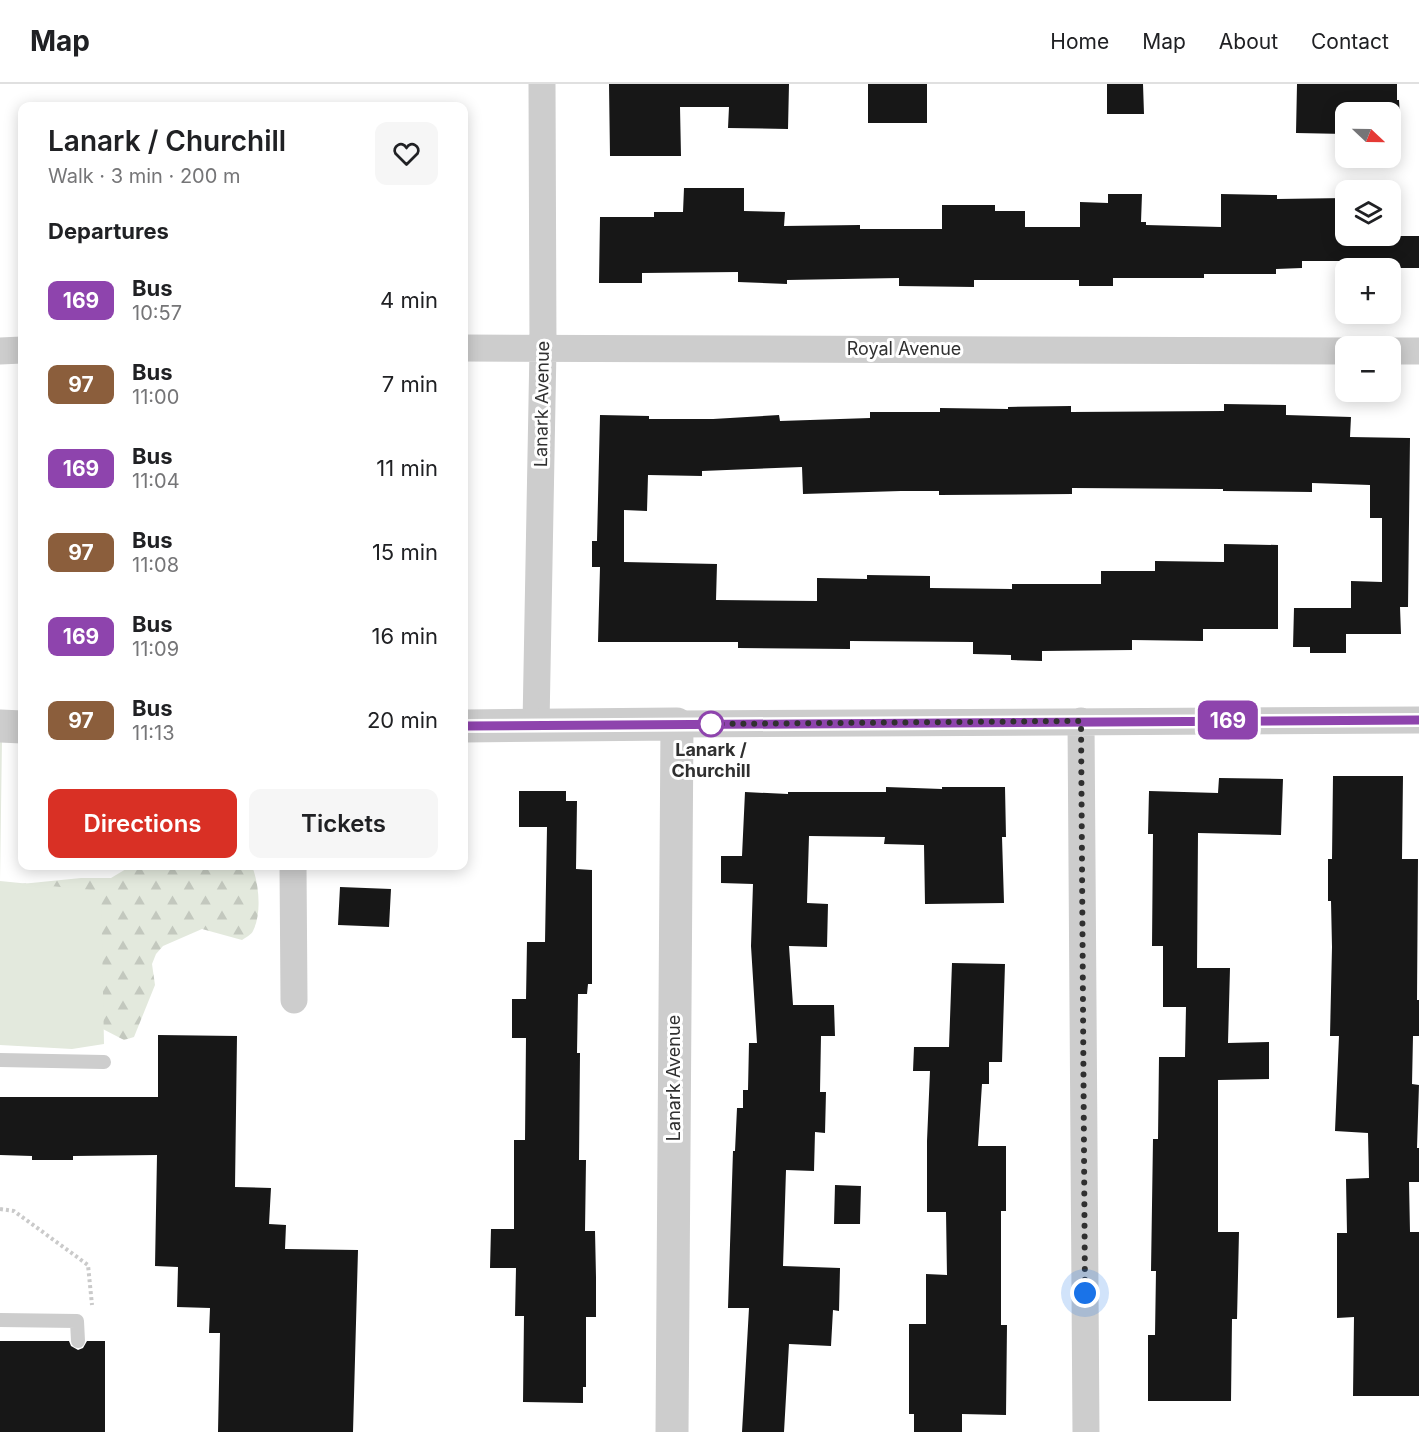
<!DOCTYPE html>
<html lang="en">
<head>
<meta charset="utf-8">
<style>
  body { margin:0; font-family:Inter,sans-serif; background:#f6f6f6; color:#202124; height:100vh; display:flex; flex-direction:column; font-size:22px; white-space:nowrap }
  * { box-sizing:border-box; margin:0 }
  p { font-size:20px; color:#757577 }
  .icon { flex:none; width:33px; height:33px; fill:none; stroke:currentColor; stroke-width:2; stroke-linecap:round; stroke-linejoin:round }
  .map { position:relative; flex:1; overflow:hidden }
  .sheet { position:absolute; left:18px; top:18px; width:450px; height:768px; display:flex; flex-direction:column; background:#fff; border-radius:12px; box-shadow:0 3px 15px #0003 }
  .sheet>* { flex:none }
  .badge { padding:0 12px; border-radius:9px; font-size:21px; line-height:39px }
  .needle { width:39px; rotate:112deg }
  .controls { position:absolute; left:1335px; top:18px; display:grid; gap:12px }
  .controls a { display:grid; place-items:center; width:66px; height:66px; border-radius:12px; background:#fff; box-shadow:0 3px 15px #0003; font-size:30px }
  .you { position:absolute; width:30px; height:30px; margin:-15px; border:4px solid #fff; border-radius:50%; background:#1a73e8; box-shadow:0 0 0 9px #1a73e833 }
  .map>.badge { position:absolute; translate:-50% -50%; box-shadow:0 0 0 3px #fff }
  h2 { padding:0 30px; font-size:22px; line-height:54px }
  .round { display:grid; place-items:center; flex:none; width:63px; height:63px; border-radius:12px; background:#f6f6f6 }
  .head { display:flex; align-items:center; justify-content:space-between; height:102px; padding:0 30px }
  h1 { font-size:28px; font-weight:600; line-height:45px }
  .button { display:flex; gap:12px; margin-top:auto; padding:12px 30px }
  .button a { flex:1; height:69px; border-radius:12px; background:#d93025; color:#fff; font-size:24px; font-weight:600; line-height:69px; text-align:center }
  .button a+a { background:#f6f6f6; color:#202124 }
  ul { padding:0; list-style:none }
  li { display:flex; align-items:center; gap:18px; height:84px; padding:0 30px }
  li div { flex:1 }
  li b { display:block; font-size:22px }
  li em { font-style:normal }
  li .badge { min-width:66px; font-weight:700; text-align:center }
  header { display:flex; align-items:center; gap:36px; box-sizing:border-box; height:84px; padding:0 30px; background:#fff; border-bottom:2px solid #e0e0e0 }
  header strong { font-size:28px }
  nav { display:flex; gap:33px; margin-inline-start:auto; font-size:21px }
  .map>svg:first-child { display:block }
  .forest { fill:url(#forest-firs) }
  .green { fill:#e3e9dd }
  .building { fill:#171717 }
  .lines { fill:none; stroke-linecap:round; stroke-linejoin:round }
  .path { stroke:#cacaca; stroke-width:4; stroke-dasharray:3 3; stroke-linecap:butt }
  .service { stroke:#cdcdcd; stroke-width:14 }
  .minor { stroke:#cdcdcd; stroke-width:27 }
  .tertiary { stroke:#cdcdcd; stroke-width:33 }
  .line-casing { stroke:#fff; stroke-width:14 }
  .line { stroke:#8e44ad; stroke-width:9 }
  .walk { stroke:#303030; stroke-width:6; stroke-dasharray:0 10.8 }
  .stop-dot { fill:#fff; stroke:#8e44ad; stroke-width:3 }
  .labels { text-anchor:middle; stroke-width:6; stroke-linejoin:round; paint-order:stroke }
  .street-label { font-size:18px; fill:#303030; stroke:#fff }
  .stop-label { font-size:18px; font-weight:bold; fill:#303030; stroke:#fff }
</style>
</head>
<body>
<header>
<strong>Map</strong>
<nav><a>Home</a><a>Map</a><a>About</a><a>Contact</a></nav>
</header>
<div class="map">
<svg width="1419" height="1348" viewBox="0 0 1419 1348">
  <defs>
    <pattern id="forest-firs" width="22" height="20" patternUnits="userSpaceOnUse" patternTransform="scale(1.5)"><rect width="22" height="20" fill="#e3e9dd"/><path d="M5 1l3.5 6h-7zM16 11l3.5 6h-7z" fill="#c3c8be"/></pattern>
  </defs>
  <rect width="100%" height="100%" fill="#fff"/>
  <path class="forest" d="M 131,782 L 252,782 C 259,800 262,829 253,847 C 251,851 246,853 242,856 L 202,845 L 163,862 L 156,870 L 152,880 L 155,901 L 134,953 L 124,956 L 97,942 L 0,804 L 21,800 L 81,794 L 111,794 Z"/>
  <path class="green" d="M 0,656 L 2,656 L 0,797 L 101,807 L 104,960 L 72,965 L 0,961 Z"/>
  <path class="building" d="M 609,0 L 789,0 L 788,45 L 728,44 L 729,23 L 680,23 L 681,72 L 610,72 Z
    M 868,0 L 927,0 L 927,39 L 868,39 Z
    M 1107,0 L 1143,0 L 1144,30 L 1107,30 Z
    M 1297,0 L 1397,0 L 1397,16 L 1399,16 L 1401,50 L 1390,50 L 1390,28 L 1346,28 L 1346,50 L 1296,49 Z
    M 684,104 L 744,104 L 744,127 L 785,128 L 784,142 L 860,141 L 860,145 L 942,145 L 942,121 L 995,121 L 995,127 L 1025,127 L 1025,143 L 1080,143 L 1080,118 L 1108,119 L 1108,110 L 1142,110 L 1141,138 L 1146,138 L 1146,141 L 1221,143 L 1221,110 L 1277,111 L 1277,115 L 1346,114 L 1346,152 L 1419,152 L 1419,184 L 1361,184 L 1361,177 L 1302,177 L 1302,184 L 1276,185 L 1276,190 L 1204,190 L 1204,194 L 1113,194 L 1113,202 L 1079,202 L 1079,196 L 974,196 L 974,203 L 899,202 L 899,194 L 787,196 L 787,200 L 738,198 L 738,188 L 642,189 L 642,199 L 599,199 L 600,133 L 654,133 L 654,128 L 683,128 Z
    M 1224,320 L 1286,321 L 1286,331 L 1351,333 L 1350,353 L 1410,354 L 1408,523 L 1400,523 L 1401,550 L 1346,550 L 1346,569 L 1310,569 L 1310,563 L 1293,563 L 1294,524 L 1351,524 L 1351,497 L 1382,498 L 1382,434 L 1370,434 L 1370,401 L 1312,399 L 1312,408 L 1223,407 L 1223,405 L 1072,404 L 1072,410 L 939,411 L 939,407 L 901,407 L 803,410 L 802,383 L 702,387 L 702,392 L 648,391 L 647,427 L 624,426 L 624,478 L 717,480 L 716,516 L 817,517 L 817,494 L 867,495 L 867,491 L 930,492 L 930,504 L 1012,505 L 1012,500 L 1101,500 L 1101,487 L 1155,487 L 1155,477 L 1224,478 L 1224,460 L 1278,461 L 1278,545 L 1203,545 L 1203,557 L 1132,556 L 1132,566 L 1042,567 L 1042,577 L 1011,576 L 1011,571 L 973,570 L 973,558 L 850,557 L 850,565 L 738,564 L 738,558 L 598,558 L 600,483 L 592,483 L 592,457 L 597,457 L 600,331 L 649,332 L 649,335 L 713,335 L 779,331 L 780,337 L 870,334 L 870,328 L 940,328 L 940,324 L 1008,325 L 1008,323 L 1071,322 L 1071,328 L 1224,327 Z
    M 1333,692 L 1403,692 L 1402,775 L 1418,775 L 1417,916 L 1419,916 L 1419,952 L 1413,952 L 1412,1000 L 1419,1001 L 1417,1064 L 1419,1064 L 1419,1098 L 1409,1098 L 1410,1148 L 1419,1148 L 1419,1312 L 1353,1312 L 1354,1233 L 1337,1234 L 1337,1149 L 1347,1149 L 1346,1095 L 1369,1094 L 1368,1049 L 1335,1047 L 1339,952 L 1330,952 L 1332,863 L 1331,817 L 1328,817 L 1328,775 L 1332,775 Z
    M 1219,694 L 1283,695 L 1281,751 L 1198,749 L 1197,884 L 1230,884 L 1228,959 L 1269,958 L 1269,995 L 1218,996 L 1218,1148 L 1239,1148 L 1237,1235 L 1232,1235 L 1231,1317 L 1148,1317 L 1148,1251 L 1155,1251 L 1156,1187 L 1151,1187 L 1153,1055 L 1158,1055 L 1159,973 L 1185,973 L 1186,923 L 1163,923 L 1163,862 L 1152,862 L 1153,750 L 1148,750 L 1149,707 L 1218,709 Z
    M 886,703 L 942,705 L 942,703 L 1005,703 L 1006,753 L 1002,753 L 1004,819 L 925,820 L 924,761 L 884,760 L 885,753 L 809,752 L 807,819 L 828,820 L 827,863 L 789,862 L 793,921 L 834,921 L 835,952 L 821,952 L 820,1008 L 826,1008 L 825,1049 L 815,1048 L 814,1087 L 786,1086 L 783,1182 L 840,1184 L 839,1227 L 833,1226 L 831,1262 L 789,1260 L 784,1348 L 742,1348 L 749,1224 L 728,1224 L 733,1067 L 735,1067 L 737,1024 L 743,1024 L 743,1006 L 748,1006 L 749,959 L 757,959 L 751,862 L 753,800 L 721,799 L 721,772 L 742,772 L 745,708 L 788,710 L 788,708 L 886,708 Z
    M 519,707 L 566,707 L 566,717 L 577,717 L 576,785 L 592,786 L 592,900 L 588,900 L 587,910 L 578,910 L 577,969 L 580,969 L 579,1076 L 586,1076 L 585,1147 L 595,1147 L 596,1193 L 596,1233 L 586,1233 L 586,1303 L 583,1303 L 583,1319 L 523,1318 L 524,1232 L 515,1232 L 516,1184 L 490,1184 L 491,1145 L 514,1145 L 514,1056 L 525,1056 L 526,954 L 512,954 L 512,915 L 526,915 L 527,858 L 545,858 L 547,743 L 519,743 Z
    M 340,803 L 391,805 L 389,843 L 338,841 Z
    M 952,879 L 1005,880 L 1002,978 L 989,978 L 989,1000 L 982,1000 L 978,1062 L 1006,1062 L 1006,1127 L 1001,1127 L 1001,1241 L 1007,1241 L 1006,1331 L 962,1330 L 962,1348 L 914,1348 L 914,1330 L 909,1330 L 909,1240 L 926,1240 L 926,1190 L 947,1191 L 946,1128 L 927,1128 L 927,1057 L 930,987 L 913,987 L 914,963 L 949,963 Z
    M 158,951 L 237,952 L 235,1103 L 271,1104 L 269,1140 L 286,1141 L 285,1165 L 358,1166 L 353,1348 L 218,1348 L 220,1249 L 209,1249 L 210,1224 L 177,1223 L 178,1183 L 155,1182 L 157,1071 L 73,1072 L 73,1076 L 32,1076 L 32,1072 L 0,1071 L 0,1013 L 158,1013 Z
    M 835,1101 L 861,1102 L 860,1140 L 834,1140 Z
    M 0,1257 L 69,1257 L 71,1262 L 78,1266 L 83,1264 L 87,1257 L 105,1257 L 105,1348 L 0,1348 Z"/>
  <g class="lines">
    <path class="path" d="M 0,1125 L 14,1127 L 88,1181 L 92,1221"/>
    <path class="service" d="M 0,976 L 104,978
      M 0,1236 L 77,1237 L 78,1257"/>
    <path class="minor" d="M 464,264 L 1346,267
      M 0,267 L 22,266
      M 1390,267 L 1419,267
      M 1081,637 L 1086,1348
      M 536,640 L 543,264 L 542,0
      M 677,640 L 1419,636
      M 293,782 L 294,916"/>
    <path class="tertiary" d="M 0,642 L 22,643
      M 464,642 L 677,640 L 672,1348"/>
  </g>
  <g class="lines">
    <defs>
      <path id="line" d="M 464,642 L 1419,636"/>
    </defs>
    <use href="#line" class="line-casing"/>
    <use href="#line" class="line"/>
    <path class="walk" d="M 711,640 L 1081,637 L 1085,1209"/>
  </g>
  <circle class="stop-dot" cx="711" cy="640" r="12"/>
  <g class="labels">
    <g class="street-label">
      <text x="904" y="271">Royal Avenue</text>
      <text transform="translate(542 320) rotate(-89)" y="6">Lanark Avenue</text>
      <text transform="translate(674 994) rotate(-90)" y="6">Lanark Avenue</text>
    </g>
    <g class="stop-label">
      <text x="711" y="672">Lanark /<tspan x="711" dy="21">Churchill</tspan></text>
    </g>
  </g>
</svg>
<div class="controls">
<a><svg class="needle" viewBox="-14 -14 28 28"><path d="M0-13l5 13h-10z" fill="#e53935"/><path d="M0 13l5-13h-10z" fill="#757577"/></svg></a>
<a><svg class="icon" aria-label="layers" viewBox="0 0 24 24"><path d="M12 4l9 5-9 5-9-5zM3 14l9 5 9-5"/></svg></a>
<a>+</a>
<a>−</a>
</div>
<div class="you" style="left:1085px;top:1209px"></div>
<b class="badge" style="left:1228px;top:636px;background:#8e44ad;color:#fff">169</b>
<section class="sheet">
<div class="head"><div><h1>Lanark / Churchill</h1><p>Walk · 3 min · 200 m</p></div><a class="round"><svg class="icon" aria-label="heart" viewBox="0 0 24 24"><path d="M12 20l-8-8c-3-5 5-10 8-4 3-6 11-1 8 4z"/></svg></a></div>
<h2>Departures</h2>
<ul>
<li><span class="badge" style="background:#8e44ad;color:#fff">169</span><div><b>Bus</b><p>10:57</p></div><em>4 min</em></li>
<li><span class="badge" style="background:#8b5e3c;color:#fff">97</span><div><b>Bus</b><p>11:00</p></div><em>7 min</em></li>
<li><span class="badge" style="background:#8e44ad;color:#fff">169</span><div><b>Bus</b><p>11:04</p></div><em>11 min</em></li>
<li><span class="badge" style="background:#8b5e3c;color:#fff">97</span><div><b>Bus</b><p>11:08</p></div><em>15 min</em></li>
<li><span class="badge" style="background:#8e44ad;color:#fff">169</span><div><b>Bus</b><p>11:09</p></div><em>16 min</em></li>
<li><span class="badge" style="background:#8b5e3c;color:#fff">97</span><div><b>Bus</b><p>11:13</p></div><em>20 min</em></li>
</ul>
<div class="button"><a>Directions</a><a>Tickets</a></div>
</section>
</div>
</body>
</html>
